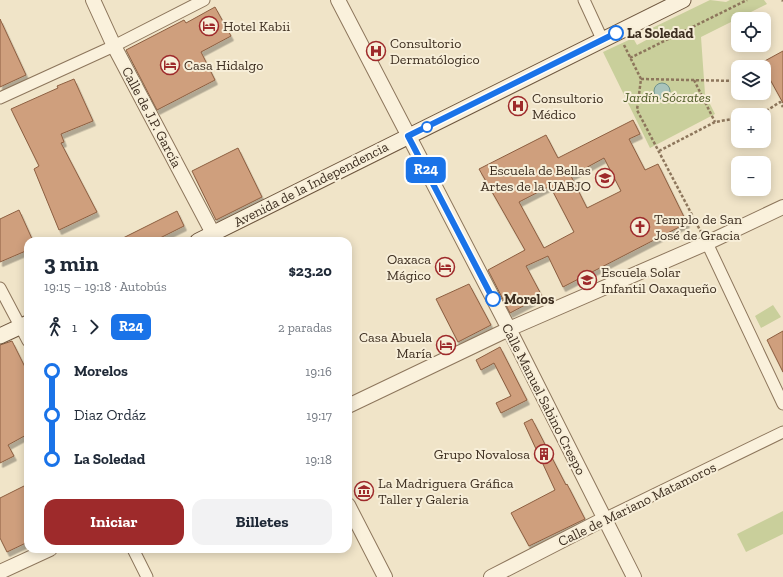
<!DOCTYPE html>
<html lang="es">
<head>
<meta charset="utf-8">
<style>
  body { margin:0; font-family:"Zilla Slab",serif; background:#f2f2f3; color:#1f2937; height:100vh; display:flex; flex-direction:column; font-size:15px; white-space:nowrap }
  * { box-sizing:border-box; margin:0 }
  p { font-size:13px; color:#747a83 }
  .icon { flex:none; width:22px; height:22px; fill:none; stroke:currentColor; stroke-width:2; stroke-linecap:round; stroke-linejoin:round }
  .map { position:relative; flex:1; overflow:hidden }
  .sheet { position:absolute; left:24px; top:237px; width:328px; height:316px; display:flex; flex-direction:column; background:#fff; border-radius:12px; box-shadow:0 2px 10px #0003 }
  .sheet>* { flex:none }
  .badge { padding:0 8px; border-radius:6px; font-size:14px; line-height:26px }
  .tools { position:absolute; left:731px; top:12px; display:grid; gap:8px }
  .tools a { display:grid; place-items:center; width:40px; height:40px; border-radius:8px; background:#fff; box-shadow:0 2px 10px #0003; font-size:20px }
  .map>.badge { position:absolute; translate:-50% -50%; box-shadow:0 0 0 2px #fff }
  .legs { display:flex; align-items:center; gap:6px; height:44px; padding:0 20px; font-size:13px }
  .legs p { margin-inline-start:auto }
  .overview { display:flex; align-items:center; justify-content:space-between; height:68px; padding:0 20px }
  h1 { font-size:22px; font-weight:700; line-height:30px }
  .cta { display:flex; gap:8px; margin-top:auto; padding:8px 20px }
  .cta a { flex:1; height:46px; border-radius:12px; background:#9e2a2b; color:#fff; font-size:16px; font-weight:700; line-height:46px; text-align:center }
  .cta a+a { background:#f2f2f3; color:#1f2937 }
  ul { padding:0 20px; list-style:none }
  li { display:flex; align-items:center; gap:14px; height:44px; font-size:15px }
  li i { display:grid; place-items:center; width:6px; height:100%; margin:0 5px; background:currentColor }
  li i::after { content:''; width:10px; height:10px; margin:-5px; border:3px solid; border-radius:50%; background:#fff }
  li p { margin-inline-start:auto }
  li:first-child i { background:linear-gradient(#0000 50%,currentColor 0) }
  li:last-child i { background:linear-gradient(currentColor 50%,#0000 0) }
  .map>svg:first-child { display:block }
  .green { fill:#c9cf9b }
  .water { fill:#a9c4bc; stroke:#6f938a }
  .building { fill:#cf9f7d; stroke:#8d5f41; fill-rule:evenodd; filter:url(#shadow) }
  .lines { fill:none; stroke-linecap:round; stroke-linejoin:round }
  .minor-casing { stroke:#8d765c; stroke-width:13 }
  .tertiary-casing { stroke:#8d765c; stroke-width:16 }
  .secondary-casing { stroke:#6f573f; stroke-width:17 }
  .path { stroke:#8d765c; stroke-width:2.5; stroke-dasharray:3 2; stroke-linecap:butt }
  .minor { stroke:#faf1dc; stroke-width:11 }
  .tertiary { stroke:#faf1dc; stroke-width:14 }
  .secondary { stroke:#faf1dc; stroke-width:15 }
  .line-1-casing { stroke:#fff; stroke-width:9 }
  .line-1 { stroke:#1a73e8; stroke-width:6 }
  .stop-1-dot { fill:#fff; stroke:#1a73e8; stroke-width:2 }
  .labels { text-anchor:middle; stroke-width:4; stroke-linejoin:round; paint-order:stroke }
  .poi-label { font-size:14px; fill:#3d2e20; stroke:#f7eed8; text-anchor:start }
  .stop-label { font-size:14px; font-weight:bold; fill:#3d2e20; stroke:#f7eed8; text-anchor:start }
  .park-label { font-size:14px; font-style:italic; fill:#4d5a26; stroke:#f7eed8 }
  .street-label { font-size:14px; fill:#3d2e20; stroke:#f7eed8 }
</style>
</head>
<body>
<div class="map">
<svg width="783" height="577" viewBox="0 0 783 577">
  <defs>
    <filter id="shadow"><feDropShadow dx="2.5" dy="4.5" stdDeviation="0" flood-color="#0004"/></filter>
  </defs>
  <rect width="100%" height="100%" fill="#f0e4c8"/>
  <path class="green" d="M 710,0 L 726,2 L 730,0 L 764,0 L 767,4 L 701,37 L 705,94 L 715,114 L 650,148 L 603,52 L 633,38 L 637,45 L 650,38 L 646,31 Z
    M 773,305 L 781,317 L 761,328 L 755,316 Z
    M 783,511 L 783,534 L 746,552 L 737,534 Z"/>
  <path class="water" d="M654 91a8 8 0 1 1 16 0a8 8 0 1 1-16 0Z"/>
  <path class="building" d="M 215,7 L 231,36 L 201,52 L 215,80 L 157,110 L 126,50 L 184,20 L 186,23 Z
    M 0,19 L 26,75 L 0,87 Z
    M 783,51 L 783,103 L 761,63 Z
    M 74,79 L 93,121 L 61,134 L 64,142 L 61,143 L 97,212 L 59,230 L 34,169 L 39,166 L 11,109 L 58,88 L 57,86 Z
    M 633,120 L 640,134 L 629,139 L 645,170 L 658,164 L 687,223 L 563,287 L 548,256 L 526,266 L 542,296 L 510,313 L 488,270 L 525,250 L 479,169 L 546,135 L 558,158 ZM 604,158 L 621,191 L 587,208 L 571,176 ZM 550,186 L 574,232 L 544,248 L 519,202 Z
    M 238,148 L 262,197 L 216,220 L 192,171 Z
    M 19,210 L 33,241 L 28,241 L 28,250 L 0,262 L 0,219 Z
    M 177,211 L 184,226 L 154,241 L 117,241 Z
    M 469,284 L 491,325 L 458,342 L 436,299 Z
    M 783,331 L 783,372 L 767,340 Z
    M 12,341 L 28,373 L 28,434 L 8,445 L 14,456 L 0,463 L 0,345 Z
    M 500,347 L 527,400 L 501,413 L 496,403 L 511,396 L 494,363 L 481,370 L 476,360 Z
    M 532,419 L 566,485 L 567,484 L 585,519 L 529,546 L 511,513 L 555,490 L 524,423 Z
    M 28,484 L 28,542 L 7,552 L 0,538 L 0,498 Z"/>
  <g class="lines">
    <defs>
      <path id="minor" d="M 584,0 L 602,39
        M 0,98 L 114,46 L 204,0
        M 707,243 L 783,404
        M 0,288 L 28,341
        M 604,519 L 783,432
        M 133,549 L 147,577"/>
      <path id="tertiary" d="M 93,0 L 114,46 L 217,241
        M 338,0 L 509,329 L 634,577
        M 348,406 L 509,329 L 707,243 L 783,207
        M 348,505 L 385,577
        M 0,572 L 50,549
        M 491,577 L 604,519"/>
      <path id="secondary" d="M 198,241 L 683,0
        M 0,336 L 28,323"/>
    </defs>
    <use href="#minor" class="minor-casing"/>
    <use href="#tertiary" class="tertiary-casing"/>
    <use href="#secondary" class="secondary-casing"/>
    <path class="path" d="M 782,0 L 783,1
      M 624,45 L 641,79 L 637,110 L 701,232
      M 630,58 L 747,0
      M 641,79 L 738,81
      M 694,80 L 715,122
      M 764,81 L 766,81
      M 752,115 L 763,113 L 780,102 L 783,107
      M 659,151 L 715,122 L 738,118"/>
    <use href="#minor" class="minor"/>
    <use href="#tertiary" class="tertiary"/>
    <use href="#secondary" class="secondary"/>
  </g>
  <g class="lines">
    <defs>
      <path id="line-1" d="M 493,299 L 408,136 L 616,33"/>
    </defs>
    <use href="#line-1" class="line-1-casing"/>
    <use href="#line-1" class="line-1"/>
  </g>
  <defs>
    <symbol id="hotel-ring" viewBox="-11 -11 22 22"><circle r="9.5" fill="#f7eed8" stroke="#9e2a2b" stroke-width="1.5"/><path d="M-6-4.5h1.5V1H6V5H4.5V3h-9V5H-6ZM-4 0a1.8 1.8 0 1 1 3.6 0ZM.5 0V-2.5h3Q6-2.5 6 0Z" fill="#9e2a2b"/></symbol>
    <symbol id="hospital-ring" viewBox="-11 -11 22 22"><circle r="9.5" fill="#f7eed8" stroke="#9e2a2b" stroke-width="1.5"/><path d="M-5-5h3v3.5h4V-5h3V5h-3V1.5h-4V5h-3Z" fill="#9e2a2b"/></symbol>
    <symbol id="university-ring" viewBox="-11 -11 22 22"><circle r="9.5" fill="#f7eed8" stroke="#9e2a2b" stroke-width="1.5"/><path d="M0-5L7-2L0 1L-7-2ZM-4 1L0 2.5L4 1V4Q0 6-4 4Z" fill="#9e2a2b"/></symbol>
    <symbol id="church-ring" viewBox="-11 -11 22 22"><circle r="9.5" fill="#f7eed8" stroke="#9e2a2b" stroke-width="1.5"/><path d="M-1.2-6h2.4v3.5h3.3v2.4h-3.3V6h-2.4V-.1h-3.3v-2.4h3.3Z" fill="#9e2a2b"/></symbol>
    <symbol id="school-ring" viewBox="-11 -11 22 22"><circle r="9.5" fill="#f7eed8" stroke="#9e2a2b" stroke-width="1.5"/><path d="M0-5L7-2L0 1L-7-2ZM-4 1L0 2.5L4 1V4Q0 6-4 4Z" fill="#9e2a2b"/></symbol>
    <symbol id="building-ring" viewBox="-11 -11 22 22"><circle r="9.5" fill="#f7eed8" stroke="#9e2a2b" stroke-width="1.5"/><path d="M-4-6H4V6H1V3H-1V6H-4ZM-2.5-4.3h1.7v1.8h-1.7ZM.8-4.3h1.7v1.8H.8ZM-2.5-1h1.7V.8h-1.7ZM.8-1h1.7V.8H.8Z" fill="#9e2a2b"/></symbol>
    <symbol id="museum-ring" viewBox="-11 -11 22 22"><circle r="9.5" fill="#f7eed8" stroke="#9e2a2b" stroke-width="1.5"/><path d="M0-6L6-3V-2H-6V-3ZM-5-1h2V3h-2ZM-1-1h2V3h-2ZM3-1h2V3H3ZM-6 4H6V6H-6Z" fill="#9e2a2b"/></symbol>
  </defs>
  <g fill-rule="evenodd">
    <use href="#hotel-ring" x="198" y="15" width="22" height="22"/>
    <use href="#hospital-ring" x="365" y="40" width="22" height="22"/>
    <use href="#hotel-ring" x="159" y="54" width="22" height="22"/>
    <use href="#hospital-ring" x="507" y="95" width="22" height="22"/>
    <use href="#university-ring" x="594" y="167" width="22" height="22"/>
    <use href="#church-ring" x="629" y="216" width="22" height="22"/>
    <use href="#hotel-ring" x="434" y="256" width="22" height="22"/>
    <use href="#school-ring" x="576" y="269" width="22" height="22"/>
    <use href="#hotel-ring" x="435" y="334" width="22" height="22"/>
    <use href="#building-ring" x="533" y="443" width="22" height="22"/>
    <use href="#museum-ring" x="353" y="480" width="22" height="22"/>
  </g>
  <g class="stop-1-dot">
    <circle cx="616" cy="33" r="7"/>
    <circle cx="427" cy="127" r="5"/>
    <circle cx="493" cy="299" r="7"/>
  </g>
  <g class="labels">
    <g class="poi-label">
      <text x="223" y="31">Hotel Kabii</text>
      <text x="390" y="48">Consultorio<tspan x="390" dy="16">Dermatólogico</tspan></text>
      <text x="184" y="70">Casa Hidalgo</text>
      <text x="532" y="103">Consultorio<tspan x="532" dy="16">Médico</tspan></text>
      <text x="591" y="175" text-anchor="end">Escuela de Bellas<tspan x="591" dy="16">Artes de la UABJO</tspan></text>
      <text x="654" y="224">Templo de San<tspan x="654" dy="16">José de Gracia</tspan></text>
      <text x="431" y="264" text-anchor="end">Oaxaca<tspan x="431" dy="16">Mágico</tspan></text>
      <text x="601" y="277">Escuela Solar<tspan x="601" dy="16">Infantil Oaxaqueño</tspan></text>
      <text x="432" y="342" text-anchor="end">Casa Abuela<tspan x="432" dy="16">María</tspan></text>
      <text x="530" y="459" text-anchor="end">Grupo Novalosa</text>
      <text x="378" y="488">La Madriguera Gráfica<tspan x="378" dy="16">Taller y Galeria</tspan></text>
    </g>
    <g class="stop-label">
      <text x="627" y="38">La Soledad</text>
      <text x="504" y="304">Morelos</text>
    </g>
    <g class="park-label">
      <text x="667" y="102">Jardín Sócrates</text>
    </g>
    <g class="street-label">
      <text transform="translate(152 117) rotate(62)" y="5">Calle de J.P. García</text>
      <text transform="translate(311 184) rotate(-27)" y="5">Avenida de la Independencia</text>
      <text transform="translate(544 399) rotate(63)" y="5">Calle Manuel Sabino Crespo</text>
      <text transform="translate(637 504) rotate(-26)" y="5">Calle de Mariano Matamoros</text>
    </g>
  </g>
</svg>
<div class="tools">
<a><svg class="icon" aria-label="locate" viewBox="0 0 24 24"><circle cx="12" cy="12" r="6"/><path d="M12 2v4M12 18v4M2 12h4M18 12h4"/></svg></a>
<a><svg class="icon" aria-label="layers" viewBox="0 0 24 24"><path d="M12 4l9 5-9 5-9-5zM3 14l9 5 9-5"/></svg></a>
<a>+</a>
<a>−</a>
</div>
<b class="badge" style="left:426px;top:170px;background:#1a73e8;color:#fff">R24</b>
<section class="sheet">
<div class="overview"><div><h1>3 min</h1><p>19:15 – 19:18 · Autobús</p></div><b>$23.20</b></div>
<div class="legs"><svg class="icon" aria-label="walk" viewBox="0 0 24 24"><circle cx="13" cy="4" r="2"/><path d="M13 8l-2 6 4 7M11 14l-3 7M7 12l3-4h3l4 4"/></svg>1<svg class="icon" aria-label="forward" viewBox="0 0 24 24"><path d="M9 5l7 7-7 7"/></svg><b class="badge" style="background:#1a73e8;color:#fff">R24</b><p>2 paradas</p></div>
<ul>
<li><i style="color:#1a73e8"></i><b>Morelos</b><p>19:16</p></li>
<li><i style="color:#1a73e8"></i><span>Diaz Ordáz</span><p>19:17</p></li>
<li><i style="color:#1a73e8"></i><b>La Soledad</b><p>19:18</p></li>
</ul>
<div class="cta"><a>Iniciar</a><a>Billetes</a></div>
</section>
</div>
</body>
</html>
